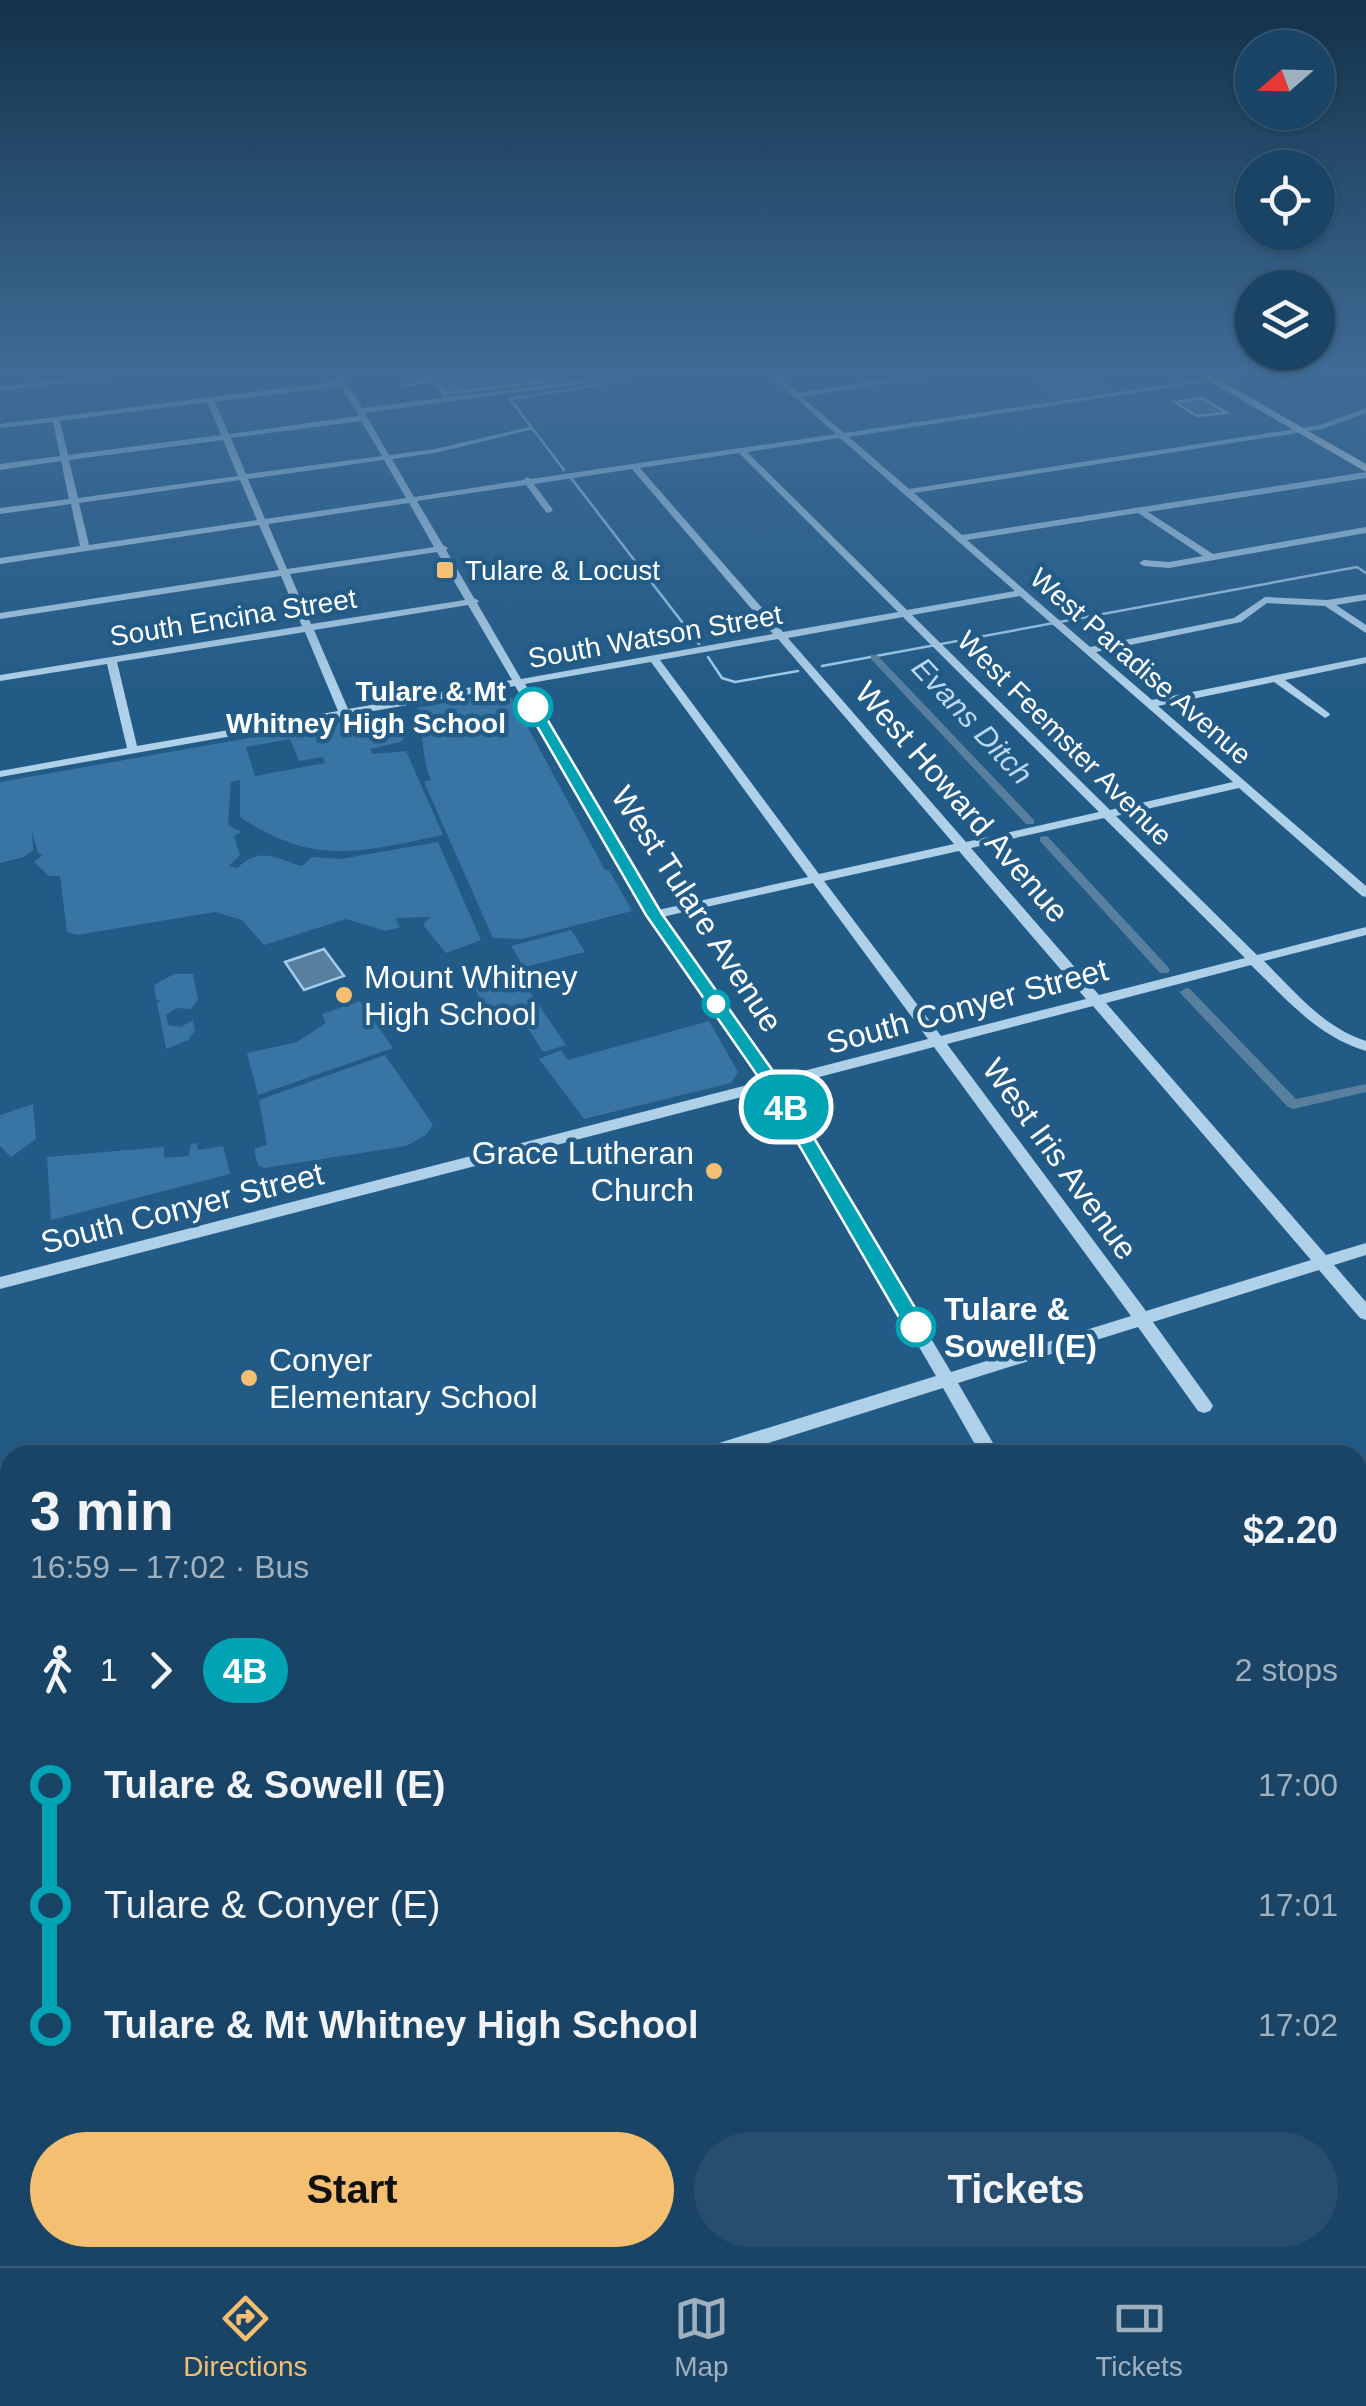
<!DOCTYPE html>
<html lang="en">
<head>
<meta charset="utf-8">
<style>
  body { margin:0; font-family:Helvetica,sans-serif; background:#274e6e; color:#f1f3f6; height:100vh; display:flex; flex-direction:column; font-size:38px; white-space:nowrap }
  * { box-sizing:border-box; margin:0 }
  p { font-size:32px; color:#9fb0bf }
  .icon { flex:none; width:55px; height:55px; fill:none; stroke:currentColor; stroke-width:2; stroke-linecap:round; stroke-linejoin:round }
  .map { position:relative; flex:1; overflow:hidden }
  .details { position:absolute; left:0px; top:1445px; width:1368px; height:822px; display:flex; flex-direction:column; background:#1a4465; border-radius:30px 30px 0 0; box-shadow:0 2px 8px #0004,0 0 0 2px #385c79 }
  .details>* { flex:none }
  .badge { padding:0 20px; border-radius:32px; font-size:35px; line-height:65px }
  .needle { width:65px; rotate:250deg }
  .tools { position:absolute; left:1235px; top:30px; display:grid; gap:20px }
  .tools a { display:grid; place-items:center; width:100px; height:100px; border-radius:50%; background:#1a4465; box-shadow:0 2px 8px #0004,0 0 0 2px #385c79; font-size:50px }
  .map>.badge { position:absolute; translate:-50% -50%; box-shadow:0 0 0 5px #fff }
  .legs { display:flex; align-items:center; gap:15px; height:110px; padding:0 30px; font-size:32px }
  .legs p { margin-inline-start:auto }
  .summary { display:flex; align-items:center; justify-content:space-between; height:170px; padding:0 30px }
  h1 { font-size:55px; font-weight:800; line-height:75px }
  .button { display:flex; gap:20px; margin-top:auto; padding:20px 30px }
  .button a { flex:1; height:115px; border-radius:60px; background:#f4bf71; color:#111; font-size:40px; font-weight:800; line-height:115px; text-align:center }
  .button a+a { background:#274e6e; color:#f1f3f6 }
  ul { padding:0 30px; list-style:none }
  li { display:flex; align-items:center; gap:35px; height:120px; font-size:38px }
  li i { display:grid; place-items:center; width:15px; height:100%; margin:0 12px; background:currentColor }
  li i::after { content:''; width:25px; height:25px; margin:-12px; border:8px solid; border-radius:50%; background:#1a4465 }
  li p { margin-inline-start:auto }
  li:first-child i { background:linear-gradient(#0000 50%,currentColor 0) }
  li:last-child i { background:linear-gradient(currentColor 50%,#0000 0) }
  .menu { display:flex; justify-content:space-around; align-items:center; height:140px; border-top:2px solid #385c79; background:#1a4465; font-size:28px; color:#9fb0bf }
  .menu a { display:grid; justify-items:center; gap:5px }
  .menu .active { color:#f4bf71 }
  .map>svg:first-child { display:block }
  .green { fill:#3875a4; fill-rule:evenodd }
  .water { fill:#597f9e; stroke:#a2ccea; stroke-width:2.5 }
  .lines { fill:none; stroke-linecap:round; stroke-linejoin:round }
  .stream { stroke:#a2ccea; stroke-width:2.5 }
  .canal { fill:#597f9e; fill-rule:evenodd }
  .building { fill:#5087b1; stroke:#d2e7f7; stroke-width:2.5 }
  .minor { fill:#aed0e9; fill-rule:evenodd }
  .major { fill:#f2f8fe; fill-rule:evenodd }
  .line-1 { fill:#00a3b4; stroke:#fff; stroke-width:2.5 }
  .poi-dot { fill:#f4bf71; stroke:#235b87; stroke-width:4 }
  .stop-1-dot { fill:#fff; stroke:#00a3b4; stroke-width:5 }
  .labels { text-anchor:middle; stroke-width:9; stroke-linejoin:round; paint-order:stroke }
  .far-poi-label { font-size:28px; fill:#fff; stroke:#235b87; text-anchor:start }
  .far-street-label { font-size:28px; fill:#fff; stroke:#235b87 }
  .far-stop-label { font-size:28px; font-weight:bold; fill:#fff; stroke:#235b87; text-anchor:end }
  .far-water-label { font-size:30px; font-style:italic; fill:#bad9f1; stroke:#235b87 }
  .street-label { font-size:32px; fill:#fff; stroke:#235b87 }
  .poi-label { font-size:32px; fill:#fff; stroke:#235b87; text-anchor:start }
  .stop-label { font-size:32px; font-weight:bold; fill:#fff; stroke:#235b87; text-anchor:start }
</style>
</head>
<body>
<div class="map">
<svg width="1366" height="2266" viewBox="0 0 1366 2266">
  <rect width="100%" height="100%" fill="#235b87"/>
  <path class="green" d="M 1090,374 L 1117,391 L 1023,404 L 1018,402 L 1056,396 L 1031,382 L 990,387 Z
    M 501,693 L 512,698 L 605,870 L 609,870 L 632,911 L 522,939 L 493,938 L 424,782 L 431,780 C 421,758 426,740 416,718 L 421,717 L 417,708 Z
    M 397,712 L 407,736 L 400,742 L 370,749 L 373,754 L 406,751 L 443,835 C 359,852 316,867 240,817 L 240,780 L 231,782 L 228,825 L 241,832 L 234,836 L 240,855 L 229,866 L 237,868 C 262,846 273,858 302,866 L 312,857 L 341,859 L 438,842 L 481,940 L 446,953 L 423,925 L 430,917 L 395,918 L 400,927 L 386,931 L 346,919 L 264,945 L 242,920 L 215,912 L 77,935 L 67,932 L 60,876 L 49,876 L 34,862 L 43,855 L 38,853 L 32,831 L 33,850 L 24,857 L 0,863 L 0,782 ZM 290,739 L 299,761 L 323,757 L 325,763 L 255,776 L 246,747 Z
    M 571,930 L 585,952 L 524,967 L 511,946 Z
    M 174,974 L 193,974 L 198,1000 L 191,1009 L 177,1008 L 166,1015 L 168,1025 L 181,1027 L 193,1020 L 195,1031 L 188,1040 L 166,1049 L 157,1002 L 161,1001 L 156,999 L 154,985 Z
    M 518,975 L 566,1045 L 543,1052 L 518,1013 L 523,1023 L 500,1030 L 474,988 Z
    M 360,1001 L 393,1048 L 258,1095 L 247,1053 L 297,1042 L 326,1023 L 322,1014 Z
    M 709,1021 L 738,1072 L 731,1083 L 584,1119 L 539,1059 L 561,1050 L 568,1060 Z
    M 385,1055 L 433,1125 L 426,1135 L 406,1146 L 264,1168 L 258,1165 L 254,1149 L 267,1145 L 259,1100 Z
    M 33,1104 L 36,1139 L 11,1157 L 0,1146 L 0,1115 Z
    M 197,1143 L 198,1150 L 223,1146 L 230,1174 L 51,1220 L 47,1157 L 164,1147 L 164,1158 L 189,1156 L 191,1144 Z"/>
  <path class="water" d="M 324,949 L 344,976 L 304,990 L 285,962 Z"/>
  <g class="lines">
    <path class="stream" d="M 564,470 L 510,399 L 616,382
      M 571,478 L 699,644
      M 708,657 L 722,678 L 735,682 L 798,671
      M 822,666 L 1357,567 L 1366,573"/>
    <path class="canal" d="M 871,655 L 877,655 L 1034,820 L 1034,824 L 1026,824 L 871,659 Z
      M 1044,836 L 1048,837 L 1168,967 L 1170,970 L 1168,973 L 1160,973 L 1040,841 L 1040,837 Z
      M 1186,988 L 1190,989 L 1296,1099 L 1366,1084 L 1366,1092 L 1293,1109 L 1288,1107 L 1182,995 L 1180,992 Z"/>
  </g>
  <path class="building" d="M 398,374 L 550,374 L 550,381 L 444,394 L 435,381 L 406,385 Z
    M 1202,398 L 1227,413 L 1197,416 L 1175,402 Z"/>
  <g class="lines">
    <path class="minor" d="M 111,374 L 133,374 L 0,391 L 0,387 Z
      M 334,374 L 342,374 L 362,408 L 632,374 L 653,374 L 365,413 L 389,455 L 435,449 L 529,427 L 533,429 L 435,453 L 392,459 L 414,497 L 523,480 L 527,477 L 531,479 L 836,434 L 768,374 L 776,374 L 798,393 L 924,374 L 942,374 L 802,397 L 844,433 L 1238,374 L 1256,374 L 849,437 L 909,489 L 1320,425 L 1366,408 L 1366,413 L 1322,429 L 914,493 L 962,535 L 1366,472 L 1366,478 L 1148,512 L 1213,554 L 1366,527 L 1366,533 L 1169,568 L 1144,566 L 1139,563 L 1144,560 L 1169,562 L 1203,556 L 1138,513 L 967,540 L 1090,647 L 1234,618 L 1265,597 L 1327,600 L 1366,594 L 1366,600 L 1336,605 L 1366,625 L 1366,633 L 1325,606 L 1267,603 L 1241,622 L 1096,652 L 1152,700 L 1366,657 L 1366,663 L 1285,680 L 1329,713 L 1330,715 L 1325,718 L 1274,682 L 1158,706 L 1366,886 L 1366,897 L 1362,896 L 1239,788 L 1116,816 L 1257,955 L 1366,927 L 1366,935 L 1264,961 C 1295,992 1323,1027 1366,1041 L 1366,1051 C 1317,1036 1287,1000 1251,965 L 1106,1003 L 1326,1255 L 1366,1243 L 1366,1255 L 1334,1265 L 1366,1302 L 1366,1320 L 1360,1318 L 1319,1270 L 1153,1322 L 1210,1401 L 1213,1406 L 1210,1411 L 1204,1413 L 1198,1411 L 1138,1327 L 958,1383 L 1000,1455 L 981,1455 L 943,1388 L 730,1455 L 697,1455 L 700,1450 L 706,1447 L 936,1376 L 769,1090 L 0,1289 L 0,1277 L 763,1081 L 648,915 L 515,686 L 0,777 L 0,771 L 127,748 L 107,664 L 0,681 L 0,675 L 302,626 L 281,576 L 0,619 L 0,613 L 279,570 L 259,525 L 0,564 L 0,558 L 80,546 L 71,504 L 0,514 L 0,508 L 69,499 L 61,461 L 0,470 L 0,464 L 60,456 L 53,422 L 0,428 L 0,424 L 339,381 ZM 341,386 L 359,416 L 229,434 L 215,402 ZM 207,402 L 221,435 L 68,455 L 60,421 ZM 361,421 L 382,456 L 246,474 L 231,438 ZM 840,438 L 1015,591 L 907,610 L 747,452 ZM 223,440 L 238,476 L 78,498 L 69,460 ZM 739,453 L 898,612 L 783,632 L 640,468 ZM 384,460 L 406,498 L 265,519 L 248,479 ZM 632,469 L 773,634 L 521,679 L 477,603 L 479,601 L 474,598 L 446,550 L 448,548 L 443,545 L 417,501 L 526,485 L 546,512 L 549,513 L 553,510 L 534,484 ZM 240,480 L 257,520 L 89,545 L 79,503 ZM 409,503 L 434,547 L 287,569 L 268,524 ZM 437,552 L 465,600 L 311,624 L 290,574 ZM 1020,596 L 1233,782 L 1110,810 L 912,615 ZM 468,605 L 512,680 L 348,709 L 314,630 ZM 903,617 L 1099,812 L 966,842 L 788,638 ZM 305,632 L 338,711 L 137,746 L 117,662 ZM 778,639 L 954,844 L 819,874 L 660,660 ZM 651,662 L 808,877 L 658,910 L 525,684 ZM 1104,818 L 1245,958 L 1099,995 L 971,848 ZM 959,851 L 1086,999 L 941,1036 L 824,881 ZM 813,883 L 928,1039 L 776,1078 L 662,917 ZM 1093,1006 L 1311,1260 L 1146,1311 L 947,1044 ZM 934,1047 L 1131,1316 L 951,1372 L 781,1087 Z
      M 10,1663 L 10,1683 L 0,1686 L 0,1666 Z
      M 1366,1750 L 1366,1771 L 1358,1774 L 1358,1753 Z
      M 10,1938 L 10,1962 L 0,1965 L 0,1941 Z
      M 1358,2127 L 1366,2130 L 1366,2167 L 1358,2163 Z
      M 104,2258 L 173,2258 L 170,2266 L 105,2266 Z
      M 272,2258 L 298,2258 L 299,2266 L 273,2266 Z
      M 646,2258 L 672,2258 L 674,2266 L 648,2266 Z
      M 1009,2258 L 1035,2258 L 1038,2266 L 1012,2266 Z"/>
    <path class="major" d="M 1197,374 L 1209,374 L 1366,464 L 1366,472 Z"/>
  </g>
  <linearGradient id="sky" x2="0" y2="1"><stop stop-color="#13324a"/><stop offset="0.54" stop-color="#3f6c96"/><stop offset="1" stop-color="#3f6c96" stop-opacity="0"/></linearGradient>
  <rect width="1366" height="691" fill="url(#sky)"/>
  <path class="line-1" d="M 533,703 L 540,707 L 662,914 L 780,1081 L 923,1321 L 926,1327 L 923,1333 L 908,1333 L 766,1088 L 646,915 L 526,707 Z"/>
  <g class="poi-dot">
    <rect x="435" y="560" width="20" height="20" rx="5"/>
    <circle cx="344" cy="995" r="10"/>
    <circle cx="714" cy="1171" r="10"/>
    <circle cx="249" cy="1378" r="10"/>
  </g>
  <g class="stop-1-dot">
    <circle cx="533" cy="707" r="18"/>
    <circle cx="716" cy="1004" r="12"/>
    <circle cx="916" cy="1327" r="18"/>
  </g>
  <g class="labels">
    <g class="far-poi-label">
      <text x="465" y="580">Tulare &amp; Locust</text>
    </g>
    <g class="far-street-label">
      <text transform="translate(233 617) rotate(-9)" y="10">South Encina Street</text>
      <text transform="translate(655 636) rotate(-10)" y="10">South Watson Street</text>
      <text transform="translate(1141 666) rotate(41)" y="10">West Paradise Avenue</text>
      <text transform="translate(1065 738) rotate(45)" y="10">West Feemster Avenue</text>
    </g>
    <g class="far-stop-label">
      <text x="506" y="701">Tulare &amp; Mt<tspan x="506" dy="32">Whitney High School</tspan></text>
    </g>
    <g class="far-water-label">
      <text transform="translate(972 721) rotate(47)" y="10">Evans Ditch</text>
    </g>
    <g class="street-label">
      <text transform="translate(962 802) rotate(49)" y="11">West Howard Avenue</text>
      <text transform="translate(697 909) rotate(57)" y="11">West Tulare Avenue</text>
      <text transform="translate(967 1006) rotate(-15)" y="11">South Conyer Street</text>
      <text transform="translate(1060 1159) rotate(54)" y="11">West Iris Avenue</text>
      <text transform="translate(182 1208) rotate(-14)" y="11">South Conyer Street</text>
    </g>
    <g class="poi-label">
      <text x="364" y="988">Mount Whitney<tspan x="364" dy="37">High School</tspan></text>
      <text x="694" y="1164" text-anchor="end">Grace Lutheran<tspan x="694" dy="37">Church</tspan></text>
      <text x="269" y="1371">Conyer<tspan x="269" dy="37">Elementary School</tspan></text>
    </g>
    <g class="stop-label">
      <text x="944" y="1320">Tulare &amp;<tspan x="944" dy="37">Sowell (E)</tspan></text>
    </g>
  </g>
</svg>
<div class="tools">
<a><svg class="needle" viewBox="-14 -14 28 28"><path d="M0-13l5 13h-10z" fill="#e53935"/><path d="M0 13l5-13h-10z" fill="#9fb0bf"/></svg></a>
<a><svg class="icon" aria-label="locate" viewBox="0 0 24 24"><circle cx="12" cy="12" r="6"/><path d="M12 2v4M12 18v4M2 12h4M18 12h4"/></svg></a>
<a><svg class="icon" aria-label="layers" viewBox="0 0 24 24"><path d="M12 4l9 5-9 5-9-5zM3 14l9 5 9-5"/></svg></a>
</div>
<b class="badge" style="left:786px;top:1107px;background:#00a3b4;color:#fff">4B</b>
<section class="details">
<div class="summary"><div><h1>3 min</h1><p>16:59 – 17:02 · Bus</p></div><b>$2.20</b></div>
<div class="legs"><svg class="icon" aria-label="walk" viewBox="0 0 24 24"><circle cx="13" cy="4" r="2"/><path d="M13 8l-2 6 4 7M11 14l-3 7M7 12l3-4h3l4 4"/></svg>1<svg class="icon" aria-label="forward" viewBox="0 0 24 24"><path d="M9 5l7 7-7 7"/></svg><b class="badge" style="background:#00a3b4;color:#fff">4B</b><p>2 stops</p></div>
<ul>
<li><i style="color:#00a3b4"></i><b>Tulare &amp; Sowell (E)</b><p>17:00</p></li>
<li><i style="color:#00a3b4"></i><span>Tulare &amp; Conyer (E)</span><p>17:01</p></li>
<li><i style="color:#00a3b4"></i><b>Tulare &amp; Mt Whitney High School</b><p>17:02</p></li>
</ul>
<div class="button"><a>Start</a><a>Tickets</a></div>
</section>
</div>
<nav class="menu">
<a class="active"><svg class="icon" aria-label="directions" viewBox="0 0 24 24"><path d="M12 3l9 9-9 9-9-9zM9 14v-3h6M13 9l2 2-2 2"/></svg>Directions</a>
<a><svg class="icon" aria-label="map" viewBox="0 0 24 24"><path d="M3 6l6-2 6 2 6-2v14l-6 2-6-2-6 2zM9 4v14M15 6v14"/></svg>Map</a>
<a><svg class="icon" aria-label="tickets" viewBox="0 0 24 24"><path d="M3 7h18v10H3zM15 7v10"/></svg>Tickets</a>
</nav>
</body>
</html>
